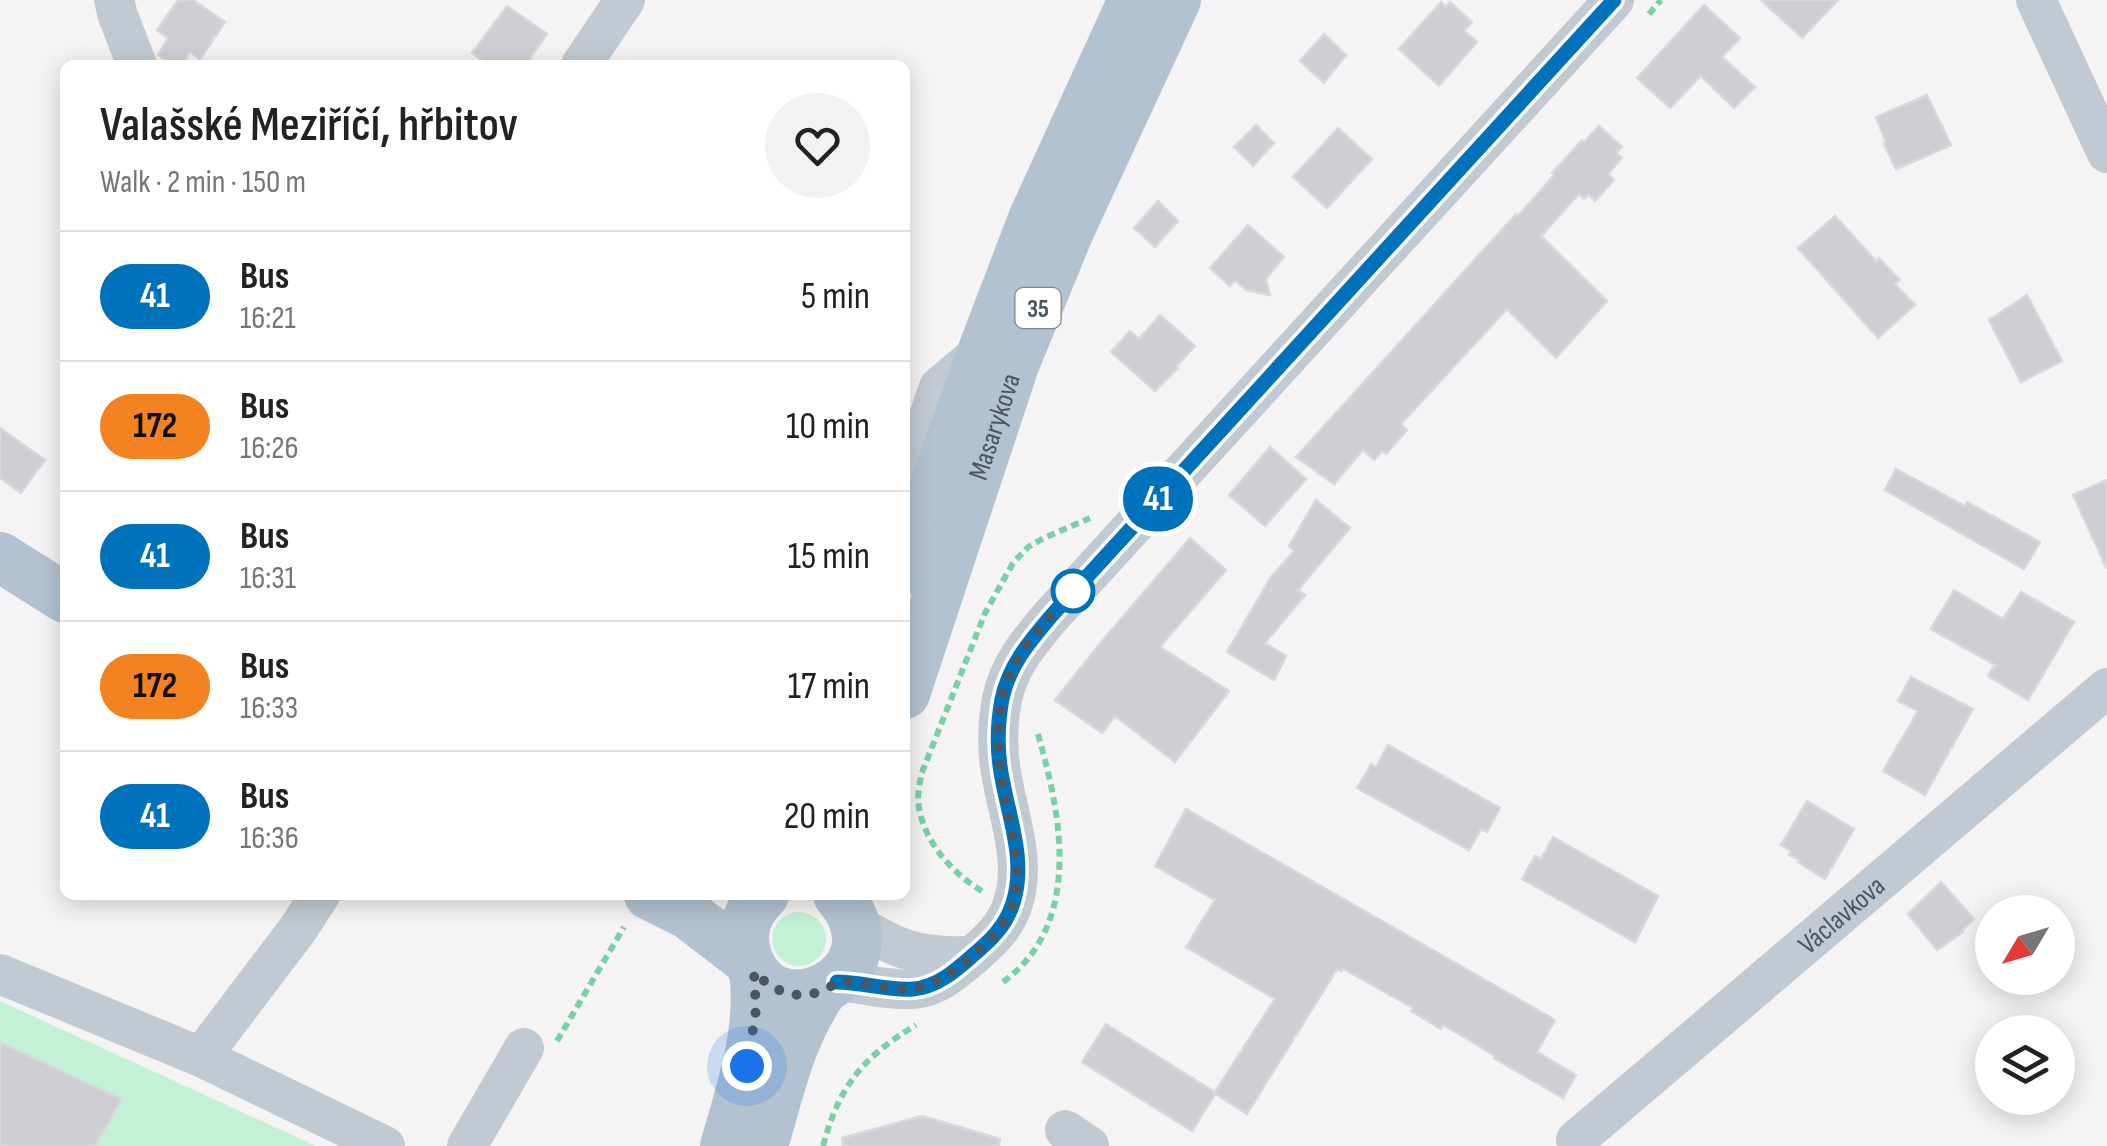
<!DOCTYPE html>
<html lang="en">
<head>
<meta charset="utf-8">
<style>
  body { margin:0; font-family:"Sofia Sans Condensed",sans-serif; background:#f2f2f2; color:#222; height:100vh; display:flex; flex-direction:column; font-size:38px; white-space:nowrap }
  * { box-sizing:border-box; margin:0 }
  p { font-size:32px; color:#767676 }
  .icon { flex:none; width:55px; height:55px; fill:none; stroke:currentColor; stroke-width:2; stroke-linecap:round; stroke-linejoin:round }
  .map { position:relative; flex:1; overflow:hidden }
  .side { position:absolute; left:60px; top:60px; width:850px; height:840px; display:flex; flex-direction:column; background:#fff; border-radius:15px; box-shadow:0 5px 25px #0003 }
  .side>* { flex:none }
  .badge { padding:0 20px; border-radius:32px; font-size:35px; line-height:65px }
  .needle { width:65px; rotate:232deg }
  .buttons { position:absolute; left:1975px; top:895px; display:grid; gap:20px }
  .buttons a { display:grid; place-items:center; width:100px; height:100px; border-radius:50%; background:#fff; box-shadow:0 5px 25px #0003; font-size:50px }
  .you { position:absolute; width:50px; height:50px; margin:-25px; border:8px solid #fff; border-radius:50%; background:#1a73e8; box-shadow:0 0 0 15px #1a73e833 }
  .map>.badge { position:absolute; translate:-50% -50%; box-shadow:0 0 0 5px #fff }
  .round { display:grid; place-items:center; flex:none; width:105px; height:105px; border-radius:52px; background:#f2f2f2 }
  .headline { display:flex; align-items:center; justify-content:space-between; height:170px; padding:0 40px }
  h1 { font-size:48px; font-weight:600; line-height:75px }
  ul { padding:0; list-style:none }
  li { display:flex; align-items:center; gap:30px; height:130px; padding:0 40px; border-top:2px solid #e0e0e0 }
  li div { flex:1 }
  li b { display:block; font-size:38px }
  li em { font-style:normal }
  li .badge { min-width:110px; font-weight:700; text-align:center }
  .map>svg:first-child { display:block }
  .green { fill:#c3f1d5 }
  .building { fill:#cdcfd5; stroke:#d7d9de; stroke-width:2.5 }
  .lines { fill:none; stroke-linecap:round; stroke-linejoin:round }
  .path { stroke:#7ad0a6; stroke-width:6; stroke-dasharray:8 5; stroke-linecap:butt }
  .minor { stroke:#c1cad2; stroke-width:40 }
  .major { stroke:#b3c2d1; stroke-width:50 }
  .line-casing { stroke:#fff; stroke-width:22 }
  .line { stroke:#0072bc; stroke-width:15 }
  .walk { stroke:#4a5661; stroke-width:10; stroke-dasharray:0 18 }
  .stop-dot { fill:#fff; stroke:#0072bc; stroke-width:5 }
  .labels { text-anchor:middle; stroke-width:8; stroke-linejoin:round; paint-order:stroke }
  .shield { fill:#fff; stroke:#808990; stroke-width:2.5 }
  .shield-label { font-size:25px; font-weight:bold; fill:#4a5661 }
  .street-label { font-size:28px; fill:#4a5661; stroke:#fff }
</style>
</head>
<body>
<div class="map">
<svg width="2107" height="1146" viewBox="0 0 2107 1146">
  <rect width="100%" height="100%" fill="#f5f3f3"/>
  <path class="green" d="M772 939a27 27 0 1 1 54 0a27 27 0 1 1-54 0Z
    M 0,1001 L 316,1146 L 0,1146 Z"/>
  <path class="building" d="M 178,0 L 193,0 L 225,22 L 200,59 L 190,52 L 181,65 L 173,65 L 158,55 L 168,38 L 157,30 Z
    M 1761,0 L 1838,0 L 1802,38 Z
    M 1441,2 L 1446,7 L 1450,2 L 1472,22 L 1464,31 L 1477,42 L 1439,86 L 1399,49 Z
    M 1704,5 L 1740,38 L 1722,57 L 1755,87 L 1734,108 L 1701,76 L 1670,108 L 1637,78 Z
    M 507,6 L 547,34 L 525,65 L 489,65 L 472,53 Z
    M 1324,34 L 1346,55 L 1324,83 L 1300,61 Z
    M 1927,95 L 1951,145 L 1896,169 L 1884,144 L 1886,143 L 1876,117 Z
    M 1256,125 L 1274,143 L 1253,166 L 1234,147 Z
    M 1599,126 L 1622,147 L 1616,153 L 1622,158 L 1608,174 L 1614,180 L 1595,201 L 1589,195 L 1584,199 L 1579,194 L 1541,236 L 1607,301 L 1556,358 L 1507,309 L 1401,424 L 1407,430 L 1386,454 L 1382,451 L 1374,460 L 1363,450 L 1334,484 L 1296,457 L 1516,214 L 1518,216 L 1554,175 L 1552,173 L 1582,140 L 1584,142 Z
    M 1338,128 L 1372,159 L 1327,208 L 1293,177 Z
    M 1158,201 L 1178,221 L 1155,247 L 1134,228 Z
    M 1835,216 L 1876,261 L 1879,258 L 1900,280 L 1895,284 L 1915,305 L 1878,338 L 1798,248 Z
    M 1248,225 L 1284,257 L 1266,279 L 1270,295 L 1246,290 L 1235,280 L 1230,286 L 1210,268 Z
    M 2027,295 L 2062,361 L 2021,382 L 1989,320 Z
    M 1160,315 L 1195,346 L 1176,367 L 1178,368 L 1155,391 L 1111,352 L 1130,331 L 1139,339 Z
    M 0,428 L 45,460 L 21,493 L 0,478 Z
    M 1270,447 L 1306,479 L 1265,526 L 1229,495 Z
    M 1896,469 L 1965,506 L 1967,502 L 2040,542 L 2024,569 L 1885,490 Z
    M 2107,480 L 2107,569 L 2073,495 Z
    M 1316,500 L 1350,528 L 1298,590 L 1305,595 L 1265,643 L 1286,656 L 1274,680 L 1227,652 L 1271,577 L 1294,551 L 1289,546 Z
    M 1190,538 L 1226,570 L 1160,647 L 1229,691 L 1175,762 L 1115,716 L 1102,733 L 1055,700 L 1102,641 Z
    M 1954,590 L 2003,619 L 2021,592 L 2074,622 L 2028,700 L 1988,676 L 1995,665 L 1931,629 Z
    M 1911,677 L 1973,709 L 1925,795 L 1883,771 L 1918,711 L 1898,701 Z
    M 1388,745 L 1500,808 L 1487,832 L 1481,829 L 1469,850 L 1357,788 L 1371,764 L 1376,767 Z
    M 1807,801 L 1854,829 L 1825,879 L 1798,862 L 1799,860 L 1789,855 L 1791,851 L 1781,845 Z
    M 1186,809 L 1555,1020 L 1537,1052 L 1576,1075 L 1563,1098 L 1494,1058 L 1495,1056 L 1469,1040 L 1443,1025 L 1441,1029 L 1411,1011 L 1413,1008 L 1342,968 L 1341,971 L 1337,969 L 1247,1114 L 1214,1093 L 1275,999 L 1186,947 L 1215,900 L 1155,866 Z
    M 1553,837 L 1658,896 L 1635,942 L 1522,879 L 1535,856 L 1541,859 Z
    M 1941,882 L 1974,919 L 1962,930 L 1963,932 L 1937,950 L 1908,914 Z
    M 1106,1024 L 1216,1093 L 1192,1131 L 1082,1062 Z
    M 0,1042 L 122,1099 L 95,1146 L 0,1146 Z
    M 922,1116 L 1000,1139 L 999,1146 L 843,1146 L 842,1138 Z"/>
  <g class="lines">
    <path class="path" d="M 1649,14 L 1661,0
      M 982,891 C 950,872 921,838 918,800 C 918,792 920,783 921,775 L 985,613 L 1013,563 L 1028,547 L 1044,538 L 1090,518
      M 1003,982 C 1084,923 1061,813 1037,731
      M 557,1041 L 624,927
      M 823,1146 C 839,1086 863,1057 916,1025"/>
    <g class="minor">
      <path d="M 114,0 L 118,16 L 137,65"/>
      <path d="M 2036,0 L 2107,153"/>
      <path d="M 581,65 L 625,0"/>
      <path d="M 905,467 L 916,454 L 939,387 L 983,350"/>
      <path d="M 320,895 L 298,929 L 201,1057 L 385,1146"/>
      <path d="M 855,923 C 897,951 922,958 973,956"/>
      <path d="M 0,974 L 201,1057"/>
      <path d="M 837,982 C 862,982 888,991 913,989 C 937,987 955,971 972,956 C 990,941 1006,926 1013,903 C 1026,864 1010,821 1003,783 C 997,756 997,726 1002,699 C 1009,665 1030,641 1052,615 L 1614,0"/>
      <path d="M 1065,1130 L 1089,1146"/>
      <path id="s1" d="M 1576,1140 L 2107,688"/>
      <path d="M 467,1146 L 524,1048"/>
    </g>
    <g class="major">
      <path d="M 0,557 L 65,598"/>
      <path d="M 905,570 L 983,350 L 1033,219 L 1133,0"/>
      <path id="s2" d="M 905,694 L 1014,365 L 1069,231 L 1176,0"/>
      <path d="M 649,895 L 689,915 L 748,960"/>
      <path d="M 764,895 C 748,910 740,930 746,952 C 768,1040 907,976 838,895"/>
      <path d="M 725,1146 C 741,1090 762,1031 754,972"/>
      <path d="M 763,1146 C 779,1092 790,1037 823,990"/>
    </g>
  </g>
  <g class="lines">
    <defs>
      <path id="line" d="M 837,982 C 862,982 888,991 913,989 C 937,987 955,971 972,956 C 990,941 1006,926 1013,903 C 1026,863 1010,821 1003,783 C 997,756 997,726 1002,699 C 1009,665 1030,641 1052,615 L 1614,0"/>
    </defs>
    <use href="#line" class="line-casing"/>
    <use href="#line" class="line"/>
    <path class="walk" d="M 747,1066 L 756,1010 L 754,972 C 773,991 797,1002 823,990 C 835,985 838,981 851,982 C 867,983 881,988 897,989 C 931,991 953,973 977,952 C 1043,897 1010,844 1001,775 C 998,750 997,724 1002,699 C 1011,653 1047,620 1078,586 L 1073,591"/>
  </g>
  <circle class="stop-dot" cx="1073" cy="591" r="20"/>
  <g class="labels">
    <rect class="shield" x="1015.5" y="288" width="45" height="40" rx="8"/>
    <g class="shield-label">
      <text x="1038" y="317">35</text>
    </g>
    <g class="street-label">
      <text dy="10" stroke="none"><textPath href="#s2" startOffset="282">Masarykova</textPath></text>
      <text dy="10" stroke="none"><textPath href="#s1" startOffset="348">Václavkova</textPath></text>
    </g>
  </g>
</svg>
<div class="buttons">
<a><svg class="needle" viewBox="-14 -14 28 28"><path d="M0-13l5 13h-10z" fill="#e53935"/><path d="M0 13l5-13h-10z" fill="#767676"/></svg></a>
<a><svg class="icon" aria-label="layers" viewBox="0 0 24 24"><path d="M12 4l9 5-9 5-9-5zM3 14l9 5 9-5"/></svg></a>
</div>
<div class="you" style="left:747px;top:1066px"></div>
<b class="badge" style="left:1158px;top:499px;background:#0072bc;color:#fff">41</b>
<section class="side">
<div class="headline"><div><h1>Valašské Meziříčí, hřbitov</h1><p>Walk · 2 min · 150 m</p></div><a class="round"><svg class="icon" aria-label="heart" viewBox="0 0 24 24"><path d="M12 20l-8-8c-3-5 5-10 8-4 3-6 11-1 8 4z"/></svg></a></div>
<ul>
<li><span class="badge" style="background:#0072bc;color:#fff">41</span><div><b>Bus</b><p>16:21</p></div><em>5 min</em></li>
<li><span class="badge" style="background:#f58220;color:#111">172</span><div><b>Bus</b><p>16:26</p></div><em>10 min</em></li>
<li><span class="badge" style="background:#0072bc;color:#fff">41</span><div><b>Bus</b><p>16:31</p></div><em>15 min</em></li>
<li><span class="badge" style="background:#f58220;color:#111">172</span><div><b>Bus</b><p>16:33</p></div><em>17 min</em></li>
<li><span class="badge" style="background:#0072bc;color:#fff">41</span><div><b>Bus</b><p>16:36</p></div><em>20 min</em></li>
</ul>
</section>
</div>
</body>
</html>
